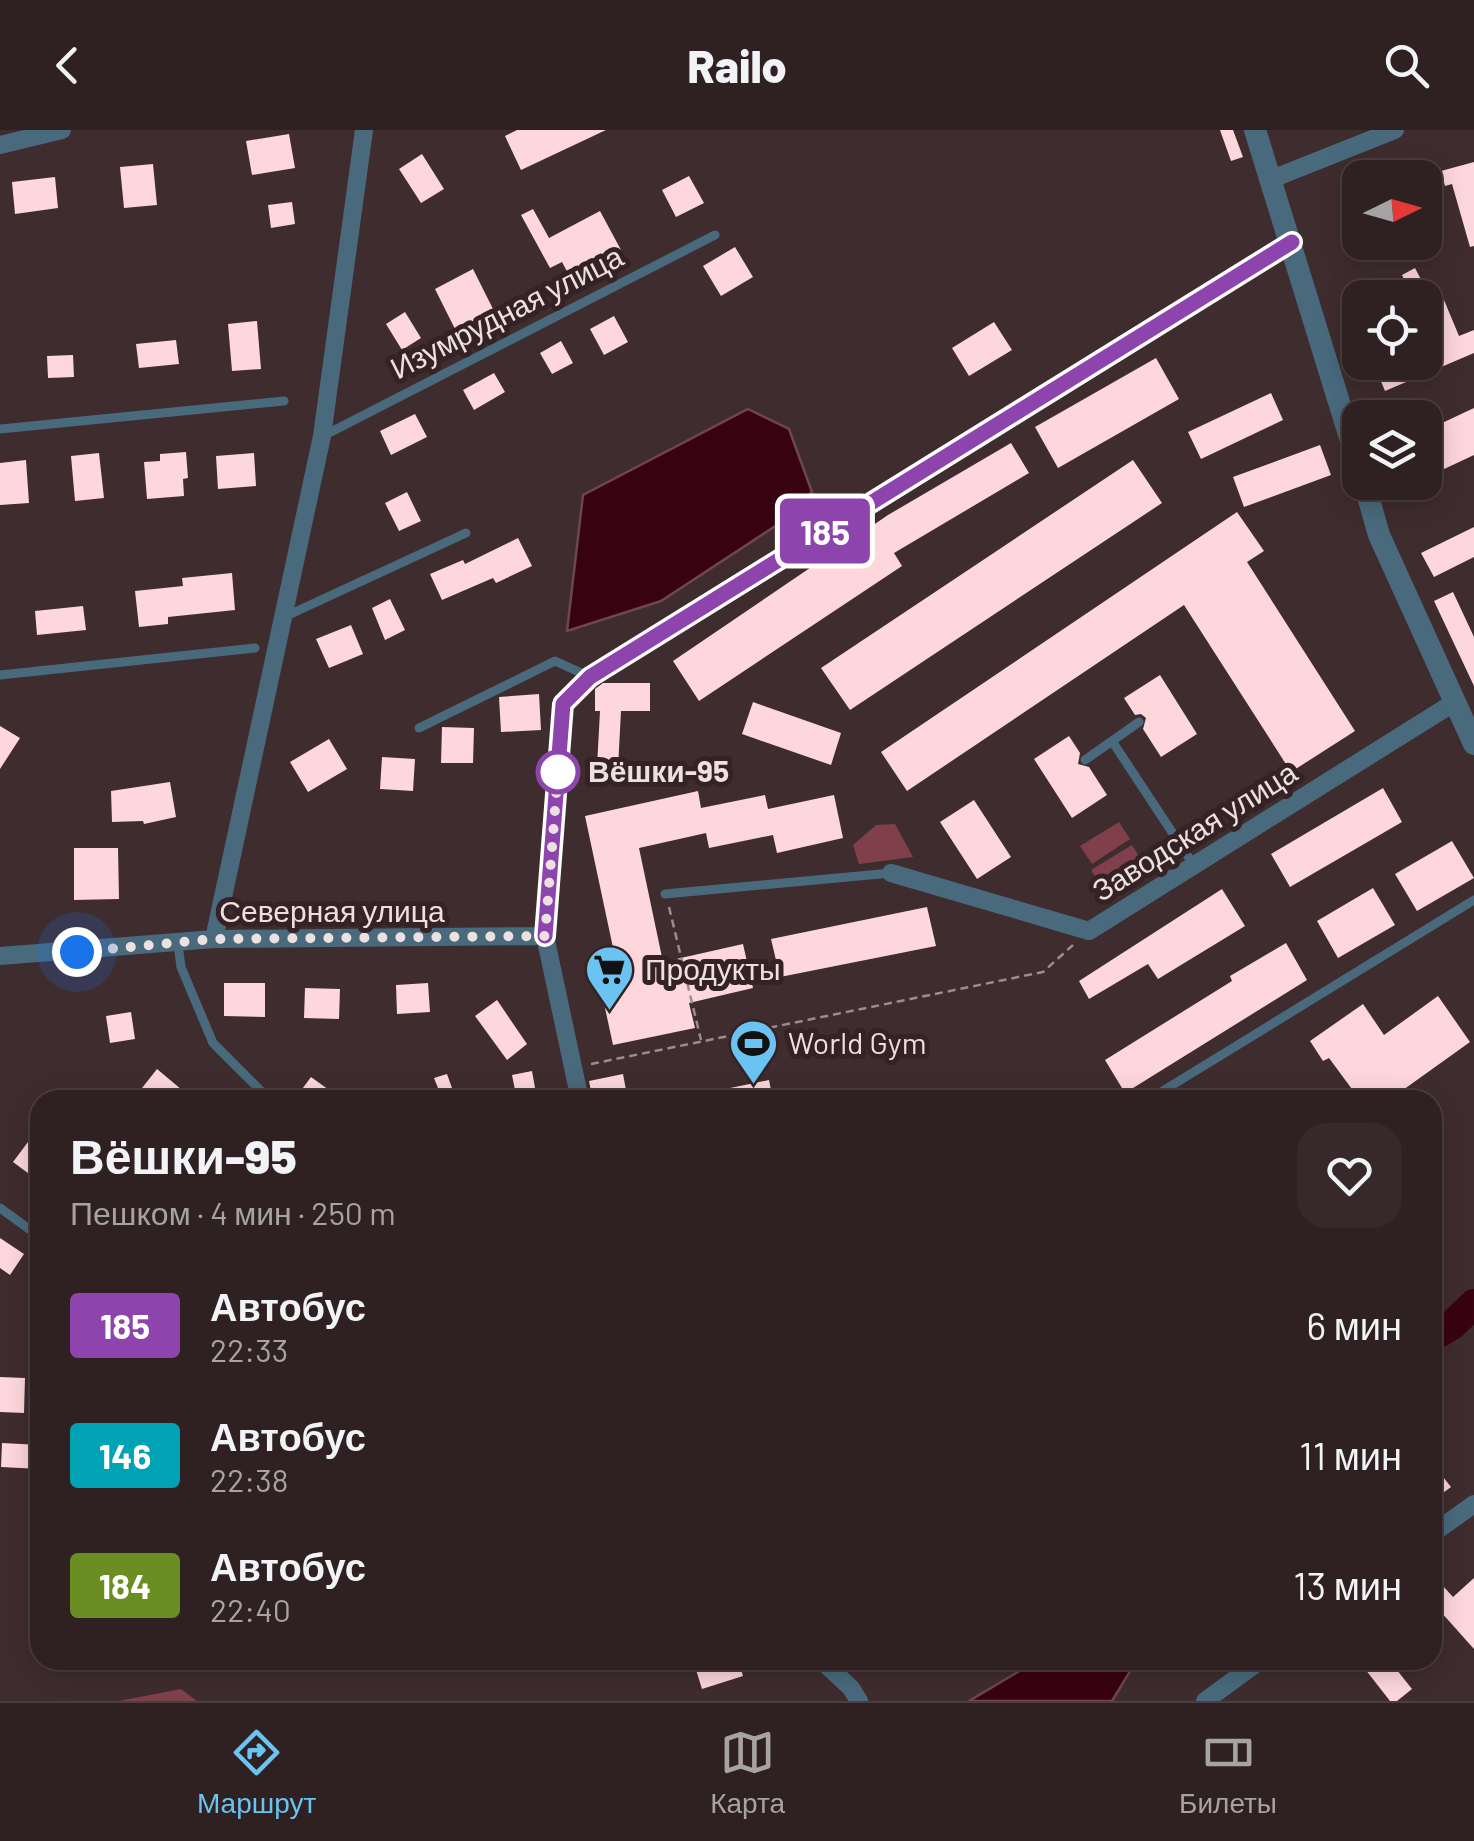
<!DOCTYPE html>
<html lang="ru">
<head>
<meta charset="utf-8">
<style>
  body { margin:0; font-family:Barlow,sans-serif; background:#37292a; color:#f1f3f6; height:100vh; display:flex; flex-direction:column; font-size:38px; white-space:nowrap }
  * { box-sizing:border-box; margin:0 }
  p { font-size:32px; color:#a7a3a5 }
  .icon { flex:none; width:55px; height:55px; fill:none; stroke:currentColor; stroke-width:2; stroke-linecap:round; stroke-linejoin:round }
  .map { position:relative; flex:1; overflow:hidden }
  .side { position:absolute; left:30px; top:960px; width:1412px; height:580px; display:flex; flex-direction:column; background:#2f2122; border-radius:30px; box-shadow:0 5px 25px #0003,0 0 0 2px #4a3e40 }
  .side>* { flex:none }
  .badge { padding:0 20px; border-radius:8px; font-size:35px; line-height:65px }
  .needle { width:65px; rotate:85deg }
  .tools { position:absolute; left:1342px; top:30px; display:grid; gap:20px }
  .tools a { display:grid; place-items:center; width:100px; height:100px; border-radius:20px; background:#2f2122; box-shadow:0 5px 25px #0003,0 0 0 2px #4a3e40; font-size:50px }
  .you { position:absolute; width:50px; height:50px; margin:-25px; border:8px solid #fff; border-radius:50%; background:#1a73e8; box-shadow:0 0 0 15px #1a73e833 }
  .map>.badge { position:absolute; translate:-50% -50%; box-shadow:0 0 0 5px #fff }
  .round { display:grid; place-items:center; flex:none; width:105px; height:105px; border-radius:30px; background:#37292a }
  .summary { display:flex; align-items:center; justify-content:space-between; height:170px; padding:0 40px }
  h1 { font-size:48px; font-weight:800; line-height:75px }
  ul { padding:0; list-style:none }
  li { display:flex; align-items:center; gap:30px; height:130px; padding:0 40px }
  li div { flex:1 }
  li b { display:block; font-size:38px }
  li em { font-style:normal }
  li .badge { min-width:110px; font-weight:700; text-align:center }
  header { display:flex; justify-content:space-between; align-items:center; height:130px; padding:0 40px; background:#2f2122; font-size:45px; font-weight:800 }
  .menu { display:flex; justify-content:space-around; align-items:center; height:140px; border-top:2px solid #4a3e40; background:#2f2122; font-size:28px; color:#a7a3a5 }
  .menu a { display:grid; justify-items:center; gap:5px }
  .menu .active { color:#6bc3f2 }
  .map>svg:first-child { display:block }
  .green { fill:#7f404c }
  .water { fill:#390212; stroke:#6f4550; stroke-width:2.5 }
  .lines { fill:none; stroke-linecap:round; stroke-linejoin:round }
  .river { stroke:#390212; stroke-width:30 }
  .building { fill:#fdd7dc }
  .path { stroke:#9c8c8d; stroke-width:2.5; stroke-dasharray:8 5; stroke-linecap:butt }
  .service { stroke:#496a7d; stroke-width:9 }
  .minor { stroke:#496a7d; stroke-width:18 }
  .tertiary { stroke:#496a7d; stroke-width:22 }
  .line-casing { stroke:#fff; stroke-width:22 }
  .line { stroke:#8e44ad; stroke-width:15 }
  .walk { stroke:#ede0e1; stroke-width:10; stroke-dasharray:0 18 }
  .stop-dot { fill:#fff; stroke:#8e44ad; stroke-width:5 }
  .labels { text-anchor:middle; stroke-width:10; stroke-linejoin:round; paint-order:stroke }
  .street-label { font-size:30px; fill:#ede0e1; stroke:#342225 }
  .stop-label { font-size:30px; font-weight:bold; fill:#ede0e1; stroke:#342225; text-anchor:start }
  .poi-label { font-size:30px; fill:#ede0e1; stroke:#342225; text-anchor:start }
</style>
</head>
<body>
<header><svg class="icon" aria-label="back" viewBox="0 0 24 24"><path d="M15 5l-7 7 7 7"/></svg>Railo<svg class="icon" aria-label="search" viewBox="0 0 24 24"><circle cx="10" cy="10" r="6"/><path d="M15 15l6 6"/></svg></header>
<div class="map">
<svg width="1474" height="1571" viewBox="0 0 1474 1571">
  <rect width="100%" height="100%" fill="#3f2c2e"/>
  <path class="green" d="M 1119,692 L 1130,709 L 1092,734 L 1080,716 Z
    M 895,694 L 913,727 L 859,734 L 853,715 L 876,695 Z
    M 1132,715 L 1148,740 L 1107,766 L 1091,740 Z
    M 181,1559 L 197,1571 L 119,1571 Z"/>
  <path class="water" d="M 748,279 L 789,299 L 812,362 L 783,391 L 661,471 L 567,501 L 583,365 Z
    M 1038,1530 L 1137,1530 L 1112,1571 L 969,1571 Z"/>
  <g class="lines">
    <path class="river" d="M 1432,1207 L 1452,1195 L 1474,1174"/>
  </g>
  <path class="building" d="M 517,0 L 606,0 L 521,40 L 505,6 Z
    M 1220,0 L 1233,0 L 1243,27 L 1231,31 Z
    M 289,4 L 295,38 L 252,45 L 246,11 Z
    M 422,24 L 444,59 L 421,73 L 399,39 Z
    M 1474,32 L 1474,116 L 1470,117 L 1452,54 L 1445,56 L 1441,41 Z
    M 153,34 L 157,75 L 124,78 L 120,37 Z
    M 689,46 L 704,73 L 676,87 L 662,60 Z
    M 55,47 L 58,78 L 15,84 L 12,52 Z
    M 292,72 L 295,94 L 271,98 L 268,75 Z
    M 533,79 L 549,108 L 600,81 L 621,120 L 570,147 L 562,132 L 550,138 L 521,85 Z
    M 735,117 L 753,147 L 721,166 L 703,136 Z
    M 1415,138 L 1426,159 L 1412,166 L 1402,145 Z
    M 473,139 L 494,181 L 456,201 L 435,159 Z
    M 1444,170 L 1459,206 L 1474,200 L 1474,223 L 1385,261 L 1373,232 L 1425,232 L 1425,178 Z
    M 405,182 L 421,208 L 402,220 L 386,194 Z
    M 614,186 L 628,212 L 604,225 L 590,199 Z
    M 257,191 L 261,239 L 232,241 L 228,194 Z
    M 994,192 L 1012,220 L 969,246 L 952,218 Z
    M 176,210 L 179,234 L 139,238 L 136,214 Z
    M 561,211 L 573,233 L 552,244 L 540,223 Z
    M 73,225 L 74,247 L 48,248 L 47,226 Z
    M 1156,228 L 1179,269 L 1058,338 L 1035,297 Z
    M 494,243 L 505,262 L 474,280 L 463,260 Z
    M 1271,263 L 1283,290 L 1201,329 L 1188,302 Z
    M 1474,278 L 1474,325 L 1425,348 L 1425,301 Z
    M 415,284 L 427,307 L 391,325 L 380,301 Z
    M 1011,313 L 1029,343 L 894,423 L 902,436 L 699,571 L 673,531 L 888,385 Z
    M 1320,315 L 1331,345 L 1244,377 L 1233,347 Z
    M 186,322 L 188,348 L 183,349 L 184,366 L 147,369 L 144,332 L 160,331 L 160,324 Z
    M 99,323 L 104,368 L 75,371 L 71,326 Z
    M 254,323 L 256,356 L 218,359 L 216,326 Z
    M 26,330 L 29,373 L 0,375 L 0,333 Z
    M 1133,330 L 1162,373 L 850,580 L 821,538 Z
    M 407,362 L 421,391 L 399,401 L 385,373 Z
    M 1237,382 L 1264,421 L 1247,432 L 1355,601 L 1291,642 L 1184,475 L 907,661 L 881,622 Z
    M 1474,397 L 1474,427 L 1434,447 L 1421,423 Z
    M 518,408 L 532,436 L 496,453 L 493,448 L 442,470 L 430,444 L 463,430 L 465,434 Z
    M 232,443 L 235,480 L 168,487 L 168,494 L 139,497 L 135,461 L 183,456 L 182,448 Z
    M 1453,462 L 1474,507 L 1474,556 L 1434,471 Z
    M 390,469 L 405,500 L 385,510 L 372,478 Z
    M 83,476 L 86,500 L 37,505 L 35,481 Z
    M 351,495 L 363,524 L 329,538 L 316,509 Z
    M 1160,545 L 1197,604 L 1161,627 L 1143,599 L 1146,588 L 1141,584 L 1135,585 L 1124,568 Z
    M 603,553 L 650,553 L 650,581 L 621,581 L 618,638 L 597,637 L 600,581 L 595,581 L 595,559 Z
    M 539,564 L 541,600 L 501,602 L 499,567 Z
    M 753,572 L 841,603 L 831,635 L 742,604 Z
    M 0,596 L 20,608 L 0,639 Z
    M 442,597 L 474,598 L 473,633 L 441,633 Z
    M 1069,606 L 1080,623 L 1078,634 L 1089,637 L 1107,665 L 1072,688 L 1034,629 Z
    M 329,609 L 347,639 L 308,662 L 290,632 Z
    M 382,627 L 415,629 L 413,661 L 380,659 Z
    M 170,652 L 176,687 L 144,694 L 143,691 L 112,692 L 111,661 Z
    M 1383,658 L 1402,692 L 1290,757 L 1271,724 Z
    M 698,661 L 701,678 L 765,665 L 768,679 L 834,665 L 843,708 L 777,723 L 773,705 L 709,718 L 706,703 L 639,718 L 663,832 L 743,814 L 753,858 L 689,873 L 695,898 L 613,915 L 602,864 L 622,860 L 585,686 Z
    M 974,670 L 1011,727 L 977,749 L 940,692 Z
    M 1452,711 L 1474,748 L 1417,781 L 1395,744 Z
    M 74,718 L 118,718 L 119,769 L 74,770 Z
    M 1373,758 L 1395,795 L 1338,828 L 1317,791 Z
    M 1222,759 L 1245,796 L 1158,849 L 1148,834 L 1089,869 L 1079,851 Z
    M 927,777 L 936,816 L 780,847 L 771,809 Z
    M 1286,813 L 1307,850 L 1125,963 L 1105,930 L 1232,851 L 1230,846 Z
    M 224,853 L 265,853 L 265,887 L 224,886 Z
    M 428,853 L 430,882 L 397,884 L 396,855 Z
    M 305,858 L 340,859 L 339,889 L 304,888 Z
    M 1438,866 L 1470,912 L 1389,970 L 1360,970 L 1329,928 L 1323,931 L 1310,911 L 1363,874 L 1384,905 Z
    M 497,870 L 527,914 L 507,930 L 475,886 Z
    M 131,882 L 135,909 L 110,913 L 106,886 Z
    M 157,939 L 194,970 L 155,970 L 142,958 Z
    M 532,941 L 537,969 L 517,970 L 512,945 Z
    M 447,944 L 452,958 L 440,963 L 434,948 Z
    M 623,944 L 626,960 L 592,966 L 589,951 Z
    M 311,947 L 343,970 L 294,970 Z
    M 769,950 L 773,970 L 702,970 L 701,964 Z
    M 40,996 L 40,1052 L 13,1032 Z
    M 0,1108 L 24,1124 L 10,1145 L 0,1138 Z
    M 0,1247 L 25,1248 L 24,1283 L 0,1282 Z
    M 2,1313 L 40,1315 L 40,1339 L 1,1337 Z
    M 1432,1333 L 1451,1357 L 1432,1371 Z
    M 1474,1448 L 1474,1519 L 1432,1472 L 1432,1465 L 1443,1456 L 1453,1467 Z
    M 693,1530 L 738,1530 L 743,1546 L 702,1559 Z
    M 1358,1530 L 1389,1530 L 1412,1559 L 1397,1571 L 1390,1571 Z"/>
  <g class="lines">
    <path class="path" d="M 669,777 L 701,910
      M 591,934 L 1043,842 L 1073,815"/>
    <path class="service" d="M 0,299 L 284,271
      M 325,305 L 715,105
      M 282,488 L 466,403
      M 0,545 L 255,518
      M 419,598 L 555,531 L 590,547
      M 1112,611 L 1193,734
      M 1085,630 L 1139,592
      M 665,764 L 891,743
      M 178,814 L 181,837 L 213,913 L 270,970
      M 1148,970 L 1474,770
      M 0,1078 L 40,1107"/>
    <path class="minor" d="M 0,15 L 62,0
      M 1272,49 L 1395,0
      M 891,743 L 1089,801 L 1455,572
      M 214,809 L 322,306 L 364,0
      M 0,826 L 214,809 L 545,806
      M 580,970 L 545,806 L 563,574 L 590,547 L 1292,112
      M 1432,1404 L 1474,1374
      M 821,1530 L 851,1558 L 859,1571
      M 1205,1571 L 1261,1530"/>
    <path class="tertiary" d="M 1255,0 L 1360,340
      M 1364,352 L 1379,405 L 1474,614"/>
  </g>
  <g class="lines">
    <defs>
      <path id="line" d="M 545,806 L 563,574 L 590,547 L 1292,112"/>
    </defs>
    <use href="#line" class="line-casing"/>
    <use href="#line" class="line"/>
    <path class="walk" d="M 77,822 L 214,809 L 545,806 L 558,642"/>
  </g>
  <defs>
    <symbol id="supermarket-pin" viewBox="-11 -11 22 30"><path d="M0 17L-7.5 6A9.5 9.5 0 1 1 7.5 6Z" fill="#6bc3f2" stroke="#342225"/><path d="M-6-5.5h2.5l.6 2H6L4.5 2H-2.5L-4.4-4H-6ZM-1.5 3.2a1.3 1.3 0 1 0 .1 0ZM3 3.2a1.3 1.3 0 1 0 .1 0Z" fill="#111"/></symbol>
    <symbol id="stadium-pin" viewBox="-11 -11 22 30"><path d="M0 17L-7.5 6A9.5 9.5 0 1 1 7.5 6Z" fill="#6bc3f2" stroke="#342225"/><path d="M0-5a6.5 5 0 1 0 0 10a6.5 5 0 1 0 0-10ZM-3.5-1.8h7v3.6h-7Z" fill="#111"/></symbol>
  </defs>
  <g fill-rule="evenodd">
    <use href="#supermarket-pin" x="582" y="812" width="55" height="75"/>
    <use href="#stadium-pin" x="726" y="886" width="55" height="75"/>
  </g>
  <circle class="stop-dot" cx="558" cy="642" r="20"/>
  <g class="labels">
    <g class="street-label">
      <text transform="translate(507 183) rotate(-27)" y="10">Изумрудная улица</text>
      <text transform="translate(1195 702) rotate(-32)" y="10">Заводская улица</text>
      <text x="332" y="792">Северная улица</text>
    </g>
    <g class="stop-label">
      <text x="588" y="652">Вёшки-95</text>
    </g>
    <g class="poi-label">
      <text x="645" y="850">Продукты</text>
      <text x="788" y="924">World Gym</text>
    </g>
  </g>
</svg>
<div class="tools">
<a><svg class="needle" viewBox="-14 -14 28 28"><path d="M0-13l5 13h-10z" fill="#e53935"/><path d="M0 13l5-13h-10z" fill="#a7a3a5"/></svg></a>
<a><svg class="icon" aria-label="locate" viewBox="0 0 24 24"><circle cx="12" cy="12" r="6"/><path d="M12 2v4M12 18v4M2 12h4M18 12h4"/></svg></a>
<a><svg class="icon" aria-label="layers" viewBox="0 0 24 24"><path d="M12 4l9 5-9 5-9-5zM3 14l9 5 9-5"/></svg></a>
</div>
<div class="you" style="left:77px;top:822px"></div>
<b class="badge" style="left:825px;top:401px;background:#8e44ad;color:#fff">185</b>
<section class="side">
<div class="summary"><div><h1>Вёшки-95</h1><p>Пешком · 4 мин · 250 m</p></div><a class="round"><svg class="icon" aria-label="heart" viewBox="0 0 24 24"><path d="M12 20l-8-8c-3-5 5-10 8-4 3-6 11-1 8 4z"/></svg></a></div>
<ul>
<li><span class="badge" style="background:#8e44ad;color:#fff">185</span><div><b>Автобус</b><p>22:33</p></div><em>6 мин</em></li>
<li><span class="badge" style="background:#00a3b4;color:#fff">146</span><div><b>Автобус</b><p>22:38</p></div><em>11 мин</em></li>
<li><span class="badge" style="background:#6b8e23;color:#fff">184</span><div><b>Автобус</b><p>22:40</p></div><em>13 мин</em></li>
</ul>
</section>
</div>
<nav class="menu">
<a class="active"><svg class="icon" aria-label="directions" viewBox="0 0 24 24"><path d="M12 3l9 9-9 9-9-9zM9 14v-3h6M13 9l2 2-2 2"/></svg>Маршрут</a>
<a><svg class="icon" aria-label="map" viewBox="0 0 24 24"><path d="M3 6l6-2 6 2 6-2v14l-6 2-6-2-6 2zM9 4v14M15 6v14"/></svg>Карта</a>
<a><svg class="icon" aria-label="tickets" viewBox="0 0 24 24"><path d="M3 7h18v10H3zM15 7v10"/></svg>Билеты</a>
</nav>
</body>
</html>
